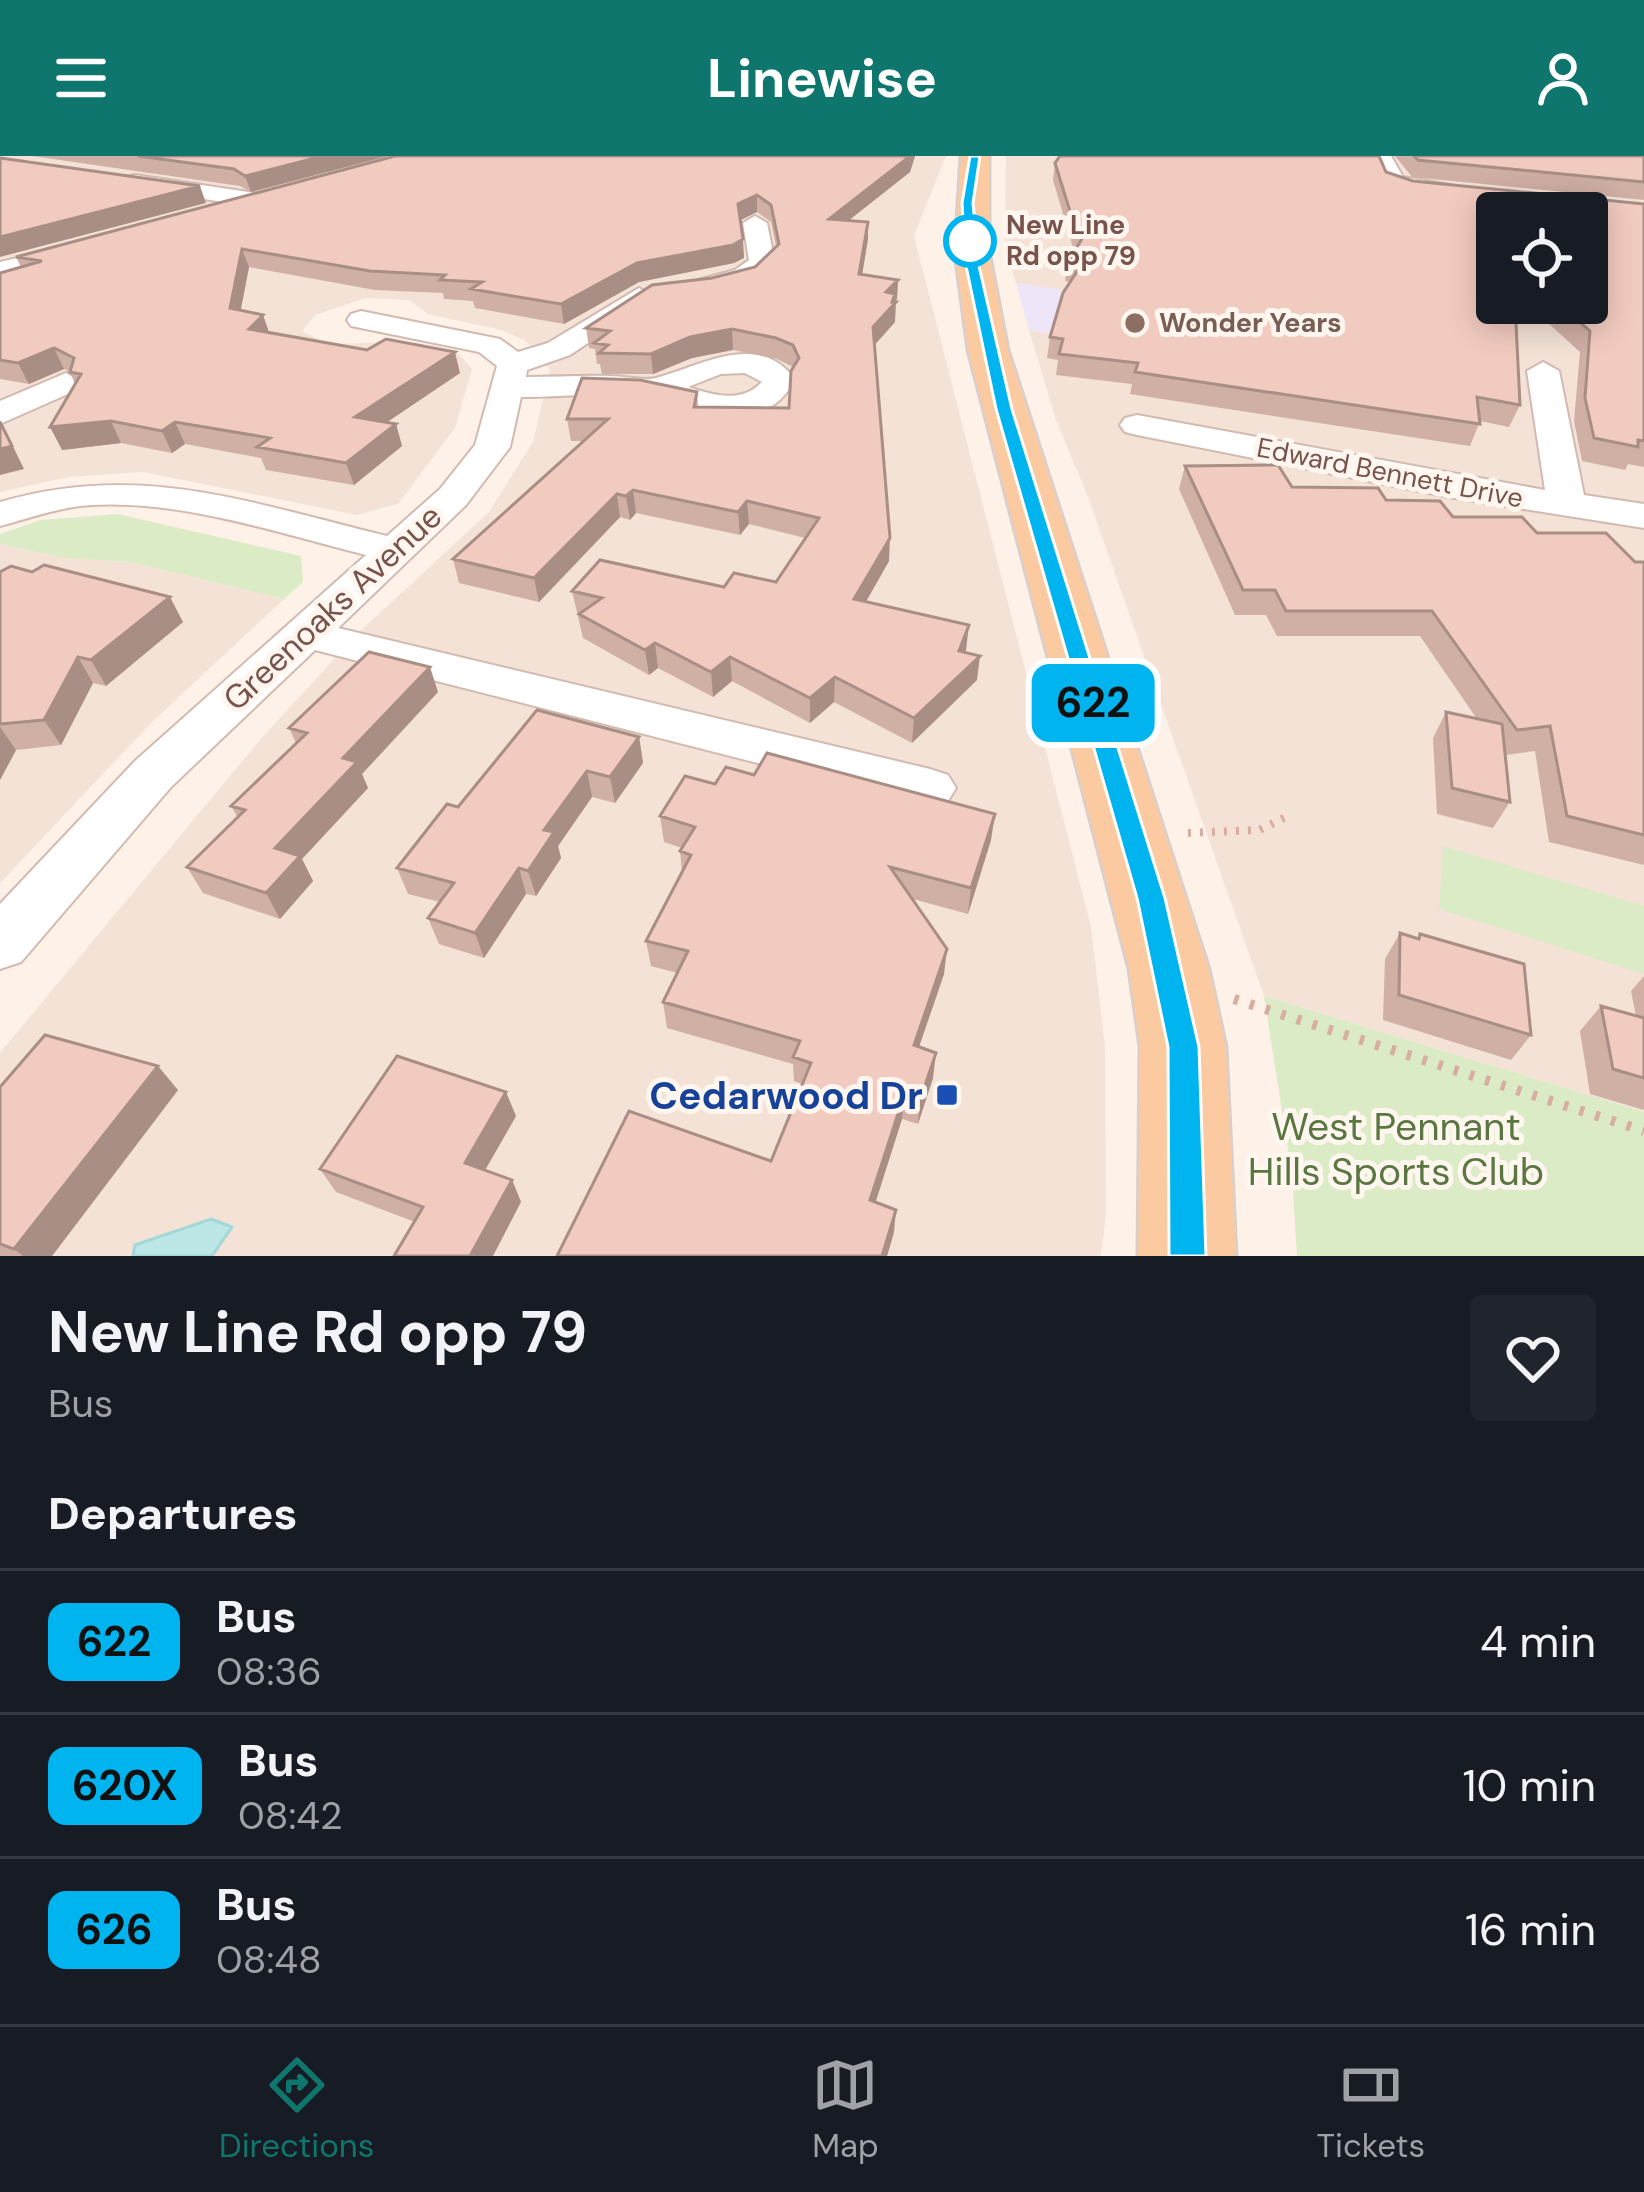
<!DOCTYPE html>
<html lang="en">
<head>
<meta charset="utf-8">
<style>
  body { margin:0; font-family:"DM Sans",sans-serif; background:#20242c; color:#f1f3f6; height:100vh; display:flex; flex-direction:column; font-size:45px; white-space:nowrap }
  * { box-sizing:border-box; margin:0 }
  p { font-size:39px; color:#9ea1a6 }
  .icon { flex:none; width:66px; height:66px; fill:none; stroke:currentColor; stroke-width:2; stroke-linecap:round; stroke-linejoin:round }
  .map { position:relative; height:1100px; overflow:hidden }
  .drawer { display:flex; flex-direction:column; background:#171b24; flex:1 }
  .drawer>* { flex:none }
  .badge { padding:0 24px; border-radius:18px; font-size:42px; line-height:78px }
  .controls { position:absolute; left:1476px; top:36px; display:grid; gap:24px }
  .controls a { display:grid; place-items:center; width:132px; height:132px; border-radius:12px; background:#171b24; box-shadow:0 6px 30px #0003; font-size:60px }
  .map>.badge { position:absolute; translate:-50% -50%; box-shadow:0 0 0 6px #fff }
  h2 { padding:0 48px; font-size:45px; line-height:108px }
  .round { display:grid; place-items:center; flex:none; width:126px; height:126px; border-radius:12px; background:#20242c }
  .head { display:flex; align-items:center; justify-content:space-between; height:204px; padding:0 48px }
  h1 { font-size:57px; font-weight:700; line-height:90px }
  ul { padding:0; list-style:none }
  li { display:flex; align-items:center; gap:36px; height:144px; padding:0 48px; border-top:3px solid #363941 }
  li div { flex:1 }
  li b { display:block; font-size:45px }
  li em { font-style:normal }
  li .badge { min-width:132px; font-weight:700; text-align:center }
  header { display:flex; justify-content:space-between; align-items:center; height:156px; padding:0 48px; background:#0f766e; color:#fff; font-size:54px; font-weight:700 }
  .tabs { display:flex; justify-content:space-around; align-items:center; height:168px; border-top:3px solid #363941; background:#171b24; font-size:33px; color:#9ea1a6 }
  .tabs a { display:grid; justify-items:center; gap:6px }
  .tabs .selected { color:#0f766e }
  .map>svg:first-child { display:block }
  .residential { fill:#f4e2d7; fill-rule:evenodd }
  .education { fill:#eee5f9 }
  .green { fill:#dbebc6 }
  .water { fill:#bce7e6; stroke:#a2d9d8; stroke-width:3 }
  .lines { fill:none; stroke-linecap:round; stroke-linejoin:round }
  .minor-casing { stroke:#d2bab0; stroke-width:4 }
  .major-casing { stroke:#d9cfcd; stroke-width:5 }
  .path-far1 { stroke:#d8aea2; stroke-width:8; stroke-dasharray:3 9; stroke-linecap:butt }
  .path { stroke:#d8aea2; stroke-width:10; stroke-dasharray:4.5 12; stroke-linecap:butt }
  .minor { fill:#fff; fill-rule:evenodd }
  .major { fill:#fbcaa1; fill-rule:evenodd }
  .wall { fill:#d0afa5 }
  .shaded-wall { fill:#a98e86 }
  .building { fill:#f2cbc0; stroke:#a98e86; stroke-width:3 }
  .line { fill:#00b5ef; stroke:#fff; stroke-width:3 }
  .stop-dot { fill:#fff; stroke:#00b5ef; stroke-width:6 }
  .education-dot { fill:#8d6e63; stroke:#fff6ef; stroke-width:4.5 }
  .transit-dot { fill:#1a4fb4; stroke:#fff6ef; stroke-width:4.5 }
  .labels { text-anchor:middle; stroke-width:10; stroke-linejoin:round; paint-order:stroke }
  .far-stop-label { font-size:27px; font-weight:bold; fill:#78544c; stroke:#fff6ef; text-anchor:start }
  .far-education-label { font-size:27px; font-weight:bold; fill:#785e54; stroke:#fff6ef; text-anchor:start }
  .far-street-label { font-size:27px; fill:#78544c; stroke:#fff6ef }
  .street-label { font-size:33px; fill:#78544c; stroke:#fff6ef }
  .near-transit-label { font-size:39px; font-weight:bold; fill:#164399; stroke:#fff6ef; text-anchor:end }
  .near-park-label { font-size:39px; fill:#5a7741; stroke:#fff6ef }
</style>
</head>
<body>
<header><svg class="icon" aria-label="menu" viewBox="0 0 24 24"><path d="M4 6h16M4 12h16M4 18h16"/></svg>Linewise<svg class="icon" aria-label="person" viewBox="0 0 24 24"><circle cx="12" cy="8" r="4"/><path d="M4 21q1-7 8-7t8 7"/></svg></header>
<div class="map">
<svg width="1644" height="1100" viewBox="0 0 1644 1100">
  <rect width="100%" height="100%" fill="#fdf1e8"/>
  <path class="residential" d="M 0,0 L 946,0 L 914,80 L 1091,771 L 1105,890 L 1106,1059 L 1101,1100 L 0,1100 L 0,897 L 258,586 L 356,479 L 489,356 L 533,286 L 550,214 L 526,185 L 501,174 L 428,158 L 409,144 L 366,142 L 315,159 L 302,175 L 327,188 L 399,186 L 438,192 L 459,198 L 472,213 L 455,272 L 399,347 L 357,359 L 143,316 L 69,321 L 0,336 Z
    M 1006,0 L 1644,0 L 1644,956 L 1264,840 L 1088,341 L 1056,264 L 1029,174 L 1233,207 L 1244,161 L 1016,127 L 1005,92 ZM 1497,57 L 1587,57 L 1587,147 L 1497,147 Z
    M 0,388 L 63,402 L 130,406 L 284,443 L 152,566 L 0,727 Z"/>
  <path class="education" d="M 1016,127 L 1244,161 L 1234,207 L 1029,174 Z"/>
  <path class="green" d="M 118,358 L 301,400 L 303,426 L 284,443 L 130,406 L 63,402 L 0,388 L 0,378 L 41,364 Z
    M 1443,690 L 1644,750 L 1644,818 L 1439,753 Z
    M 1264,840 L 1644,956 L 1644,1100 L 1297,1100 L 1292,1019 Z"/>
  <path class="water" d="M 211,1063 L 232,1071 L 212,1100 L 133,1100 L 135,1089 Z"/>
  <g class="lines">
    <defs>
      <path id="minor" d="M 1368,0 L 1391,0 L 1403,21 L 1450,29 L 1453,34 L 1442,41 L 1385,31 L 1378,10 Z
        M 135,19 L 255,37 L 267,44 L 255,51 L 127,31 L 127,21 Z
        M 755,60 L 767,67 L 775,107 C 758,126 724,141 698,136 L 694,130 L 698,124 L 735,114 L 749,104 L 743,67 Z
        M 83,87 L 96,95 L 92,100 L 0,122 L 0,106 Z
        M 639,132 L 653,140 L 649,146 L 570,199 L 527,214 L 526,221 C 554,221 582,219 610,220 C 624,220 644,225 656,222 C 701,210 758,174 795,223 C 763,287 695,247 643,241 C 603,236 562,241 521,241 L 510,291 L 466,349 L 338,472 L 930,613 L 948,619 L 956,632 L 948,645 L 930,651 L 315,494 L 171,631 L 21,806 L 0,813 L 0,748 L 135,605 L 366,399 C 276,377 185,344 91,349 C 60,351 30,362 0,370 L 0,346 C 141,305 250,347 387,380 L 440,333 L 475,289 L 497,210 L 479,196 L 351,170 L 347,164 L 351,158 L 361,155 L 500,183 L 518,196 L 548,187 ZM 745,217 L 762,226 C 741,248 714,239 688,231 L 721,218 Z
        M 1543,206 L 1559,215 L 1584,339 L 1644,348 L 1644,372 L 1454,342 L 1137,279 L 1125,276 L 1120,269 L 1125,262 L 1137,259 L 1545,334 L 1527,215 Z
        M 66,217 L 82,227 L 77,234 L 0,268 L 0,245 Z"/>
      <path id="major" d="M 961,0 L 989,0 L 989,96 L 1008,194 L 1209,813 L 1226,891 L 1236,1100 L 1138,1100 L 1140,891 L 1129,813 L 968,194 L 955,96 Z"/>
    </defs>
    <use href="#minor" class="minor-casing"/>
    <use href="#major" class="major-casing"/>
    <path class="path-far1" d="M 1188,677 L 1259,674 L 1286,661"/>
    <path class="path" d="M 1234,843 L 1644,975"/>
    <use href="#minor" class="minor"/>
    <use href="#major" class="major"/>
  </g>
  <path class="wall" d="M 32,0 L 388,0 L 251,36 L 240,30 Z
    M 395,0 L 915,0 L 910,16 L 849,64 L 868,83 L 862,119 L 898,124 L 897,143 L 895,146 L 895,166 L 874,189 L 889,405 L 866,446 L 966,494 L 965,496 L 977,524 L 912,587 L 834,546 L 810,567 L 732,525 L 713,541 L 658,512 L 649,519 L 583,482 L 572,435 L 724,431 L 776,426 L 805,382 L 749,368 L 740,379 L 636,357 L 630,364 L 620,361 L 539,446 L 459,427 L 453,403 L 584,285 L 571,285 L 567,263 L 697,236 L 698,251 L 789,252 L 793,211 L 777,203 L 733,194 L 692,202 L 653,218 L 602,218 L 600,208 L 597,208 L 595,193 L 589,192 L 586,172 L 712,122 L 755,111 L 776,90 L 771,66 L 757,56 L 740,64 L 744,102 L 734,107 L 639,126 L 564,168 L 475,152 L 473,145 L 444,143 L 443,137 L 375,134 L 249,111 L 241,154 L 263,159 L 269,177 L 460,217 L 387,266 L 396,268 L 402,290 L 354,329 L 266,314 L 261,302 L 185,288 L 172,297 L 121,287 L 62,294 L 75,228 L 70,216 L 64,213 L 29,228 L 0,223 L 0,117 L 21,111 L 16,101 Z
    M 1395,0 L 1644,0 L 1644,44 L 1412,21 Z
    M 1055,7 L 1386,16 L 1413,25 L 1644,48 L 1644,311 L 1628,308 L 1625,314 L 1582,305 L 1574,265 L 1580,196 L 1526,147 L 1587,147 L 1497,57 L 1520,249 L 1509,271 L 1480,265 L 1470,290 L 1130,238 L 1132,228 L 1056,219 L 1058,204 L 1047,202 L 1050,181 L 1070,126 L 1065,125 L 1068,106 L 1074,95 L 1053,24 Z
    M 1185,310 L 1292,331 L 1386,344 L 1453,361 L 1537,377 L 1635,406 L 1644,406 L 1644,709 L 1549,686 L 1535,595 L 1505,599 L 1510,646 L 1493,672 L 1437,658 L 1433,582 L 1446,556 L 1477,563 L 1420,480 L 1277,480 L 1266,459 L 1235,459 L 1179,333 Z
    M 0,416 L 183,466 L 106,530 L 93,527 L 61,589 L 16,594 L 0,624 Z
    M 438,536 L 362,618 L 368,632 L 302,703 L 313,725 L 280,763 L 203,737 L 187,711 L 238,662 L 231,650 L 296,587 L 289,572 Z
    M 639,581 L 643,607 L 615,647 L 592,641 L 558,690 L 561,702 L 536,740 L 526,738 L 484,802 L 439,788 L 428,762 L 440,746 L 408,738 L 397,712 L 458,651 Z
    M 715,628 L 991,684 L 968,758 L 913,743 L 944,818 L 919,891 L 933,922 L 918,968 L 902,963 L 875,1046 L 894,1076 L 887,1100 L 557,1100 L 771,1005 L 802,928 L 794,925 L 793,908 L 667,872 L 663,846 L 677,817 L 651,810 L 646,785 L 682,716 L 680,695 L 682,692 L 664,686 L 660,660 Z
    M 1400,777 L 1417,782 L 1420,778 L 1531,879 L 1511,904 L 1383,864 L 1385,803 Z
    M 1644,820 L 1644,954 L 1590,938 L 1580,875 L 1601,850 L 1636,860 L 1631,835 Z
    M 0,931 L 178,934 L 52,1100 L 0,1100 Z
    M 516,960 L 485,1014 L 512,1024 L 521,1046 L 415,1066 L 336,1036 L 320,1013 Z"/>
  <path class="shaded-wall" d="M 323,0 L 388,0 L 251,36 L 245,20 Z
    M 910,0 L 915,0 L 910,16 L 829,80 L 829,63 Z
    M 200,30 L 206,47 L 0,101 L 0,81 Z
    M 757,39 L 757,56 L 739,65 L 738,48 Z
    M 868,66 L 868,83 L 859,137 L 859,118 Z
    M 743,83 L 744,102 L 734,107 L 639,126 L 564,168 L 561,148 L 637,107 Z
    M 242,93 L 249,111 L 237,172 L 230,152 Z
    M 898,124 L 897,143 L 894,146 L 896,146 L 895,166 L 872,192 L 873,171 L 886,136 Z
    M 263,159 L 270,179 L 249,173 Z
    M 732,173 L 733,194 L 692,202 L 653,218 L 651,198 L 690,181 Z
    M 54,192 L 64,213 L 29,228 L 18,207 Z
    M 455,196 L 460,217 L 362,283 L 355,261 Z
    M 0,264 L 24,313 L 0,319 Z
    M 111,265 L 121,287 L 62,294 L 50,271 Z
    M 175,266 L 185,288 L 172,297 L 162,275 Z
    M 396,268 L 402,290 L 354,329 L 346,307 Z
    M 633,334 L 636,357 L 630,364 L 626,340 Z
    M 617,338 L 620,361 L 539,446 L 534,422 Z
    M 747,345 L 749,368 L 740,379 L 738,356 Z
    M 890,382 L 889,405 L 853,468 L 854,443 Z
    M 170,441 L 183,466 L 106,530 L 91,504 Z
    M 969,469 L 966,494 L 956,519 L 959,495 Z
    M 655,487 L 658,512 L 649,519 L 645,494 Z
    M 980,500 L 977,524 L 912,587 L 914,562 Z
    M 78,501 L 93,527 L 61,589 L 44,564 Z
    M 730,501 L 732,525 L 713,541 L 711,516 Z
    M 430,511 L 438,536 L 362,618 L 368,632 L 302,703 L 313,725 L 280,763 L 266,737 L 275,692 L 343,602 Z
    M 835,521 L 834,546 L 810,567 L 810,542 Z
    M 0,571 L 16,594 L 0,624 Z
    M 639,581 L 643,607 L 615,647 L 610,621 Z
    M 587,615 L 592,641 L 558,690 L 561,702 L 536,740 L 528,715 L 544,674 Z
    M 995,658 L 991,684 L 968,758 L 971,732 Z
    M 519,712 L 526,738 L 484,802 L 475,777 Z
    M 947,793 L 944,818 L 911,914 L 914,889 Z
    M 936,897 L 933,922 L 918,968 L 920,944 Z
    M 158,910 L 178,934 L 52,1100 L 23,1100 L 14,1093 Z
    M 506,936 L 516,960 L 476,1030 L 465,1007 Z
    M 904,939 L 902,963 L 869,1067 L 870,1044 Z
    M 512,1024 L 521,1046 L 493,1100 L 470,1100 Z
    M 896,1054 L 894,1076 L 887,1100 L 882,1100 Z"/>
  <path class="building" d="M 138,0 L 323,0 L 245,20 L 234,13 Z
    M 395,0 L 910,0 L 829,63 L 868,66 L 859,118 L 898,124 L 886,136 L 895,138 L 892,146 L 896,146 L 873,171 L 890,382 L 854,443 L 969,469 L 959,495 L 980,500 L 914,562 L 835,521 L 810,542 L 730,501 L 711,516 L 655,487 L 645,494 L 579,458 L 602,442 L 572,435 L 600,404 L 724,431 L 734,417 L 776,426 L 819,362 L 747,345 L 738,356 L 633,334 L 626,340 L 617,338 L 534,422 L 453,403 L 608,263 L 567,263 L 582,222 L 640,224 L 697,236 L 694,251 L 789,252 L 791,215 L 799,202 L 793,189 L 776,182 L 732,173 L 690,181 L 651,198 L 599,197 L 608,189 L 594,187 L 610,175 L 586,172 L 652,129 L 712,122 L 755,111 L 779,88 L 771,49 L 757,39 L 738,48 L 743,83 L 733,89 L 637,107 L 561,148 L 471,133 L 482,126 L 440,124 L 445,119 L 370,115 L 242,93 L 230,152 L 263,159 L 249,173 L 367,194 L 386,183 L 455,196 L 355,261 L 396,268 L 346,307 L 257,291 L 270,282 L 175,266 L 162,275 L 111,265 L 50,271 L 81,218 L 70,216 L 74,202 L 54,192 L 18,207 L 0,204 L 0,117 L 42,105 L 16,101 Z
    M 1060,0 L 1379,0 L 1386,16 L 1413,25 L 1644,48 L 1644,285 L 1638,284 L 1638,291 L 1594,282 L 1585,242 L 1590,175 L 1557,147 L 1587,147 L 1587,57 L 1497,57 L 1497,147 L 1515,147 L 1520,249 L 1477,241 L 1480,268 L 1135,216 L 1138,207 L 1059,198 L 1063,183 L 1050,181 L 1063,137 L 1082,108 L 1068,106 L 1083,81 L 1078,81 L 1055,7 Z
    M 1414,0 L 1644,0 L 1644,26 L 1418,4 Z
    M 0,2 L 200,30 L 0,81 Z
    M 0,266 L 12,290 L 0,293 Z
    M 1278,309 L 1292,331 L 1378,332 L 1386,344 L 1440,345 L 1453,361 L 1522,361 L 1537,377 L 1606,377 L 1635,406 L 1644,406 L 1644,679 L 1567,660 L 1550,570 L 1517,574 L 1432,455 L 1286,455 L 1275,434 L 1243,434 L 1185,310 Z
    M 44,409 L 170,441 L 91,504 L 78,501 L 44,564 L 0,568 L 0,416 L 11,410 L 32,416 Z
    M 369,496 L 430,511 L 343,602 L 357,606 L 275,692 L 300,700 L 266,737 L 187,711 L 245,654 L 231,650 L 307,577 L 289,572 Z
    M 537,554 L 639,581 L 610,621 L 587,615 L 544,674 L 554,676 L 528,715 L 519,712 L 475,777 L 428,762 L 454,727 L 397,712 L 447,648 L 458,651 Z
    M 1446,556 L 1502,568 L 1510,646 L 1452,632 Z
    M 767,597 L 995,658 L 971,732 L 890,711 L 947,793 L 914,889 L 936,897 L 920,944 L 904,939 L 870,1044 L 896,1054 L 882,1100 L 557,1100 L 629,955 L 771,1005 L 811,907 L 793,901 L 800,885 L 663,846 L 688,795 L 646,785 L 691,699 L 680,695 L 695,671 L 660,660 L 685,620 L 715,628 L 726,611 L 754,619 Z
    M 1400,777 L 1419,783 L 1420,778 L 1524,808 L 1531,879 L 1399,839 Z
    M 1601,850 L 1644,862 L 1644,922 L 1613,913 Z
    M 45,879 L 158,910 L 14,1093 L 0,1088 L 0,931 Z
    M 397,900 L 506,936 L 465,1007 L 512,1024 L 470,1100 L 394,1100 L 423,1051 L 320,1013 Z"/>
  <path class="line" d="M 970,0 L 980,0 L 973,47 L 979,110 L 1012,253 L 1165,742 L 1199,891 L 1206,1100 L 1169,1100 L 1168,891 L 1137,742 L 996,253 L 966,110 L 962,47 Z"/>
  <circle class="stop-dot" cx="970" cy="85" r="24"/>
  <circle class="education-dot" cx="1135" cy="167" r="12"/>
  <rect class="transit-dot" x="935" y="927" width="24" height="24" rx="6"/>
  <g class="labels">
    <g class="far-stop-label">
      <text x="1006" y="78">New Line<tspan x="1006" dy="31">Rd opp 79</tspan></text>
    </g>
    <g class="far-education-label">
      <text x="1159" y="176">Wonder Years</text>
    </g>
    <g class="far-street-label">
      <text transform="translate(1390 317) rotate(11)" y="9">Edward Bennett Drive</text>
    </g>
    <g class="street-label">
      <text transform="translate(332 451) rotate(-43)" y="12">Greenoaks Avenue</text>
    </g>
    <g class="near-transit-label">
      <text x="923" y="953">Cedarwood Dr</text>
    </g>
    <g class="near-park-label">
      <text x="1396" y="984">West Pennant<tspan x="1396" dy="45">Hills Sports Club</tspan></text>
    </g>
  </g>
</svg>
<div class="controls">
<a><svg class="icon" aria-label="locate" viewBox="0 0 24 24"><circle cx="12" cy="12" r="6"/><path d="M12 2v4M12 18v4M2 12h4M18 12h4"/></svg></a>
</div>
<b class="badge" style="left:1093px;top:547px;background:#00b5ef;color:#111">622</b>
</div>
<section class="drawer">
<div class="head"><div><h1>New Line Rd opp 79</h1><p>Bus</p></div><a class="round"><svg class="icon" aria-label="heart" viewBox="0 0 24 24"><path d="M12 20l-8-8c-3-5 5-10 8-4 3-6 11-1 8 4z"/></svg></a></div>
<h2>Departures</h2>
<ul>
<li><span class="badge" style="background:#00b5ef;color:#111">622</span><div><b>Bus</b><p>08:36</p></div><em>4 min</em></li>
<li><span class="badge" style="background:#00b5ef;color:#111">620X</span><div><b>Bus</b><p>08:42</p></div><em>10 min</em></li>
<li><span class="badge" style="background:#00b5ef;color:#111">626</span><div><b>Bus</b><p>08:48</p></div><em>16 min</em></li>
</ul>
</section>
<nav class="tabs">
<a class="selected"><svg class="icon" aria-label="directions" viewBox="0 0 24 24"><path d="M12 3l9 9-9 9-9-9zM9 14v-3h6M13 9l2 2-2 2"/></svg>Directions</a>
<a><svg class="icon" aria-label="map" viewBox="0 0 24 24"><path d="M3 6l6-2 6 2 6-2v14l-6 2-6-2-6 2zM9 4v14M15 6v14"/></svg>Map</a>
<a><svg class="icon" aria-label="tickets" viewBox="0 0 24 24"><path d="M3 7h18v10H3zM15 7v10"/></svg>Tickets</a>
</nav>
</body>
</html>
